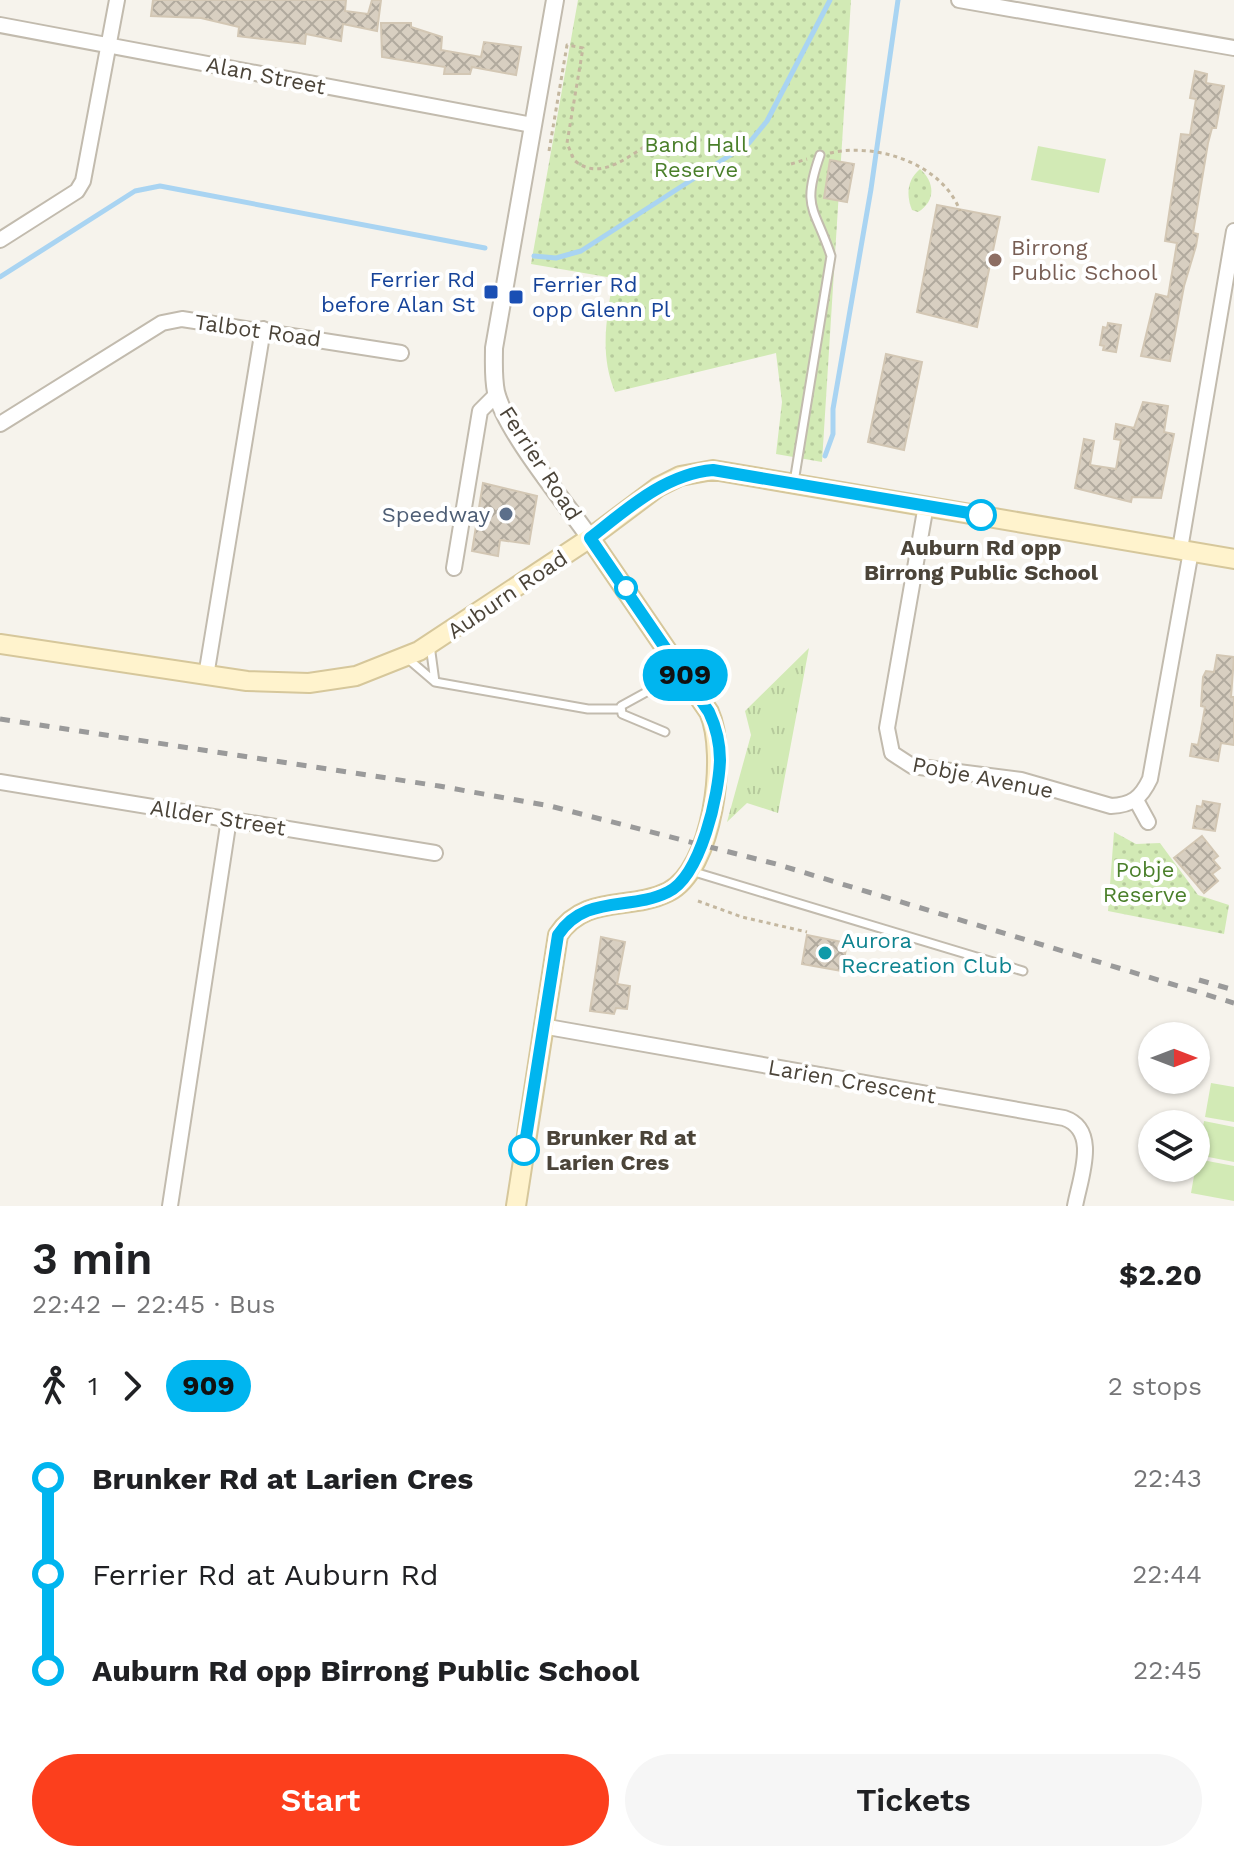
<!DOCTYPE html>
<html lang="en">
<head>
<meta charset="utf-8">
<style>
  body { margin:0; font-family:"Work Sans",sans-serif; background:#f6f6f6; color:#202124; height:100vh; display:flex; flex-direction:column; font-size:30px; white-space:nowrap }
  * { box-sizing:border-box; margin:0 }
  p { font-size:26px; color:#757577 }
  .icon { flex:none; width:44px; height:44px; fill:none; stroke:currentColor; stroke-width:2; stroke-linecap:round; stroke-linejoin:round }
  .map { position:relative; height:1206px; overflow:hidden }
  .details { display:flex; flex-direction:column; background:#fff; flex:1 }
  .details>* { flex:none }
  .badge { padding:0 16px; border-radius:26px; font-size:28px; line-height:52px }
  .needle { width:52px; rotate:90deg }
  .fabs { position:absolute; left:1138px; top:1022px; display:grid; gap:16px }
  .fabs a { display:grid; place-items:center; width:72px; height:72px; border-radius:50%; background:#fff; box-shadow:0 2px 6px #0004; font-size:40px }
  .map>.badge { position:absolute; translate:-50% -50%; box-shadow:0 0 0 4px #fff }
  .legs { display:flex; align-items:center; gap:12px; height:88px; padding:0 32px; font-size:26px }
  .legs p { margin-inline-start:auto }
  .headline { display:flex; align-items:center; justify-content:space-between; height:136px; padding:0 32px }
  h1 { font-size:44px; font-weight:600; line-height:60px }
  .button { display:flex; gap:16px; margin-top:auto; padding:16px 32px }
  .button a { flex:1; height:92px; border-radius:48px; background:#fc3f1d; color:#fff; font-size:32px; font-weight:600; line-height:92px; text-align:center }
  .button a+a { background:#f6f6f6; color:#202124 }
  ul { padding:0 32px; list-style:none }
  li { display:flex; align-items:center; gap:28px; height:96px; font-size:30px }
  li i { display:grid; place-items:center; width:12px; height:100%; margin:0 10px; background:currentColor }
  li i::after { content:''; width:20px; height:20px; margin:-10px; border:6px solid; border-radius:50%; background:#fff }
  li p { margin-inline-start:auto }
  li:first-child i { background:linear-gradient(#0000 50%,currentColor 0) }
  li:last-child i { background:linear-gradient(currentColor 50%,#0000 0) }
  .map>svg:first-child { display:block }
  .grass { fill:url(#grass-tufts) }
  .park { fill:url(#park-dots) }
  .pitch { fill:#d2eab5 }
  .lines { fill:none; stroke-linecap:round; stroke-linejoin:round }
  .stream { stroke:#a9d4f2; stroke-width:5 }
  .building { fill:url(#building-cross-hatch); stroke:#d3c7b4; stroke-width:2 }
  .service-casing { stroke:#c2bbae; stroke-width:11 }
  .minor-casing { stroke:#c2bbae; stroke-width:18 }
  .tertiary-casing { stroke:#c2bbae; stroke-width:20 }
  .secondary-casing { stroke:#d6c79b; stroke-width:22 }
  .path { stroke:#c4b79f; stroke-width:3; stroke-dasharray:4 4; stroke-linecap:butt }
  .service { stroke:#fff; stroke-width:7 }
  .minor { stroke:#fff; stroke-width:14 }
  .tertiary { stroke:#fff; stroke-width:16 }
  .secondary { stroke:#fff3cd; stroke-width:18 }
  .rail { stroke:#9a9a9a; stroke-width:5; stroke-dasharray:10 10; stroke-linecap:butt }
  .line-1-casing { stroke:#fff; stroke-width:18 }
  .line-1 { stroke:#00b5ef; stroke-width:12 }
  .education-dot { fill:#8d6e63; stroke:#fff; stroke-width:3 }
  .transit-dot { fill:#1a4fb4; stroke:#fff; stroke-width:3 }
  .service-dot { fill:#5c6f8a; stroke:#fff; stroke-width:3 }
  .stop-1-dot { fill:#fff; stroke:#00b5ef; stroke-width:4 }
  .culture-dot { fill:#0f9aa8; stroke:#fff; stroke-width:3 }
  .labels { text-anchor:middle; stroke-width:8; stroke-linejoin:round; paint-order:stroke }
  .street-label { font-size:22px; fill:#4b4439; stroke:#fff }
  .park-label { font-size:22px; fill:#4a7f2a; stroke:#fff }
  .education-label { font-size:22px; fill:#785e54; stroke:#fff; text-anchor:start }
  .transit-label { font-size:22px; fill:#164399; stroke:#fff; text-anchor:end }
  .service-label { font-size:22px; fill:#4e5e75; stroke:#fff; text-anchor:end }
  .stop-label { font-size:22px; font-weight:bold; fill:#4b4439; stroke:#fff }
  .culture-label { font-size:22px; fill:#0d838f; stroke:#fff; text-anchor:start }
</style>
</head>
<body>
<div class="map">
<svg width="1234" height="1206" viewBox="0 0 1234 1206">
  <defs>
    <pattern id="grass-tufts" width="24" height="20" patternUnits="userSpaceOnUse" patternTransform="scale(2)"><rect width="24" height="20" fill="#d2eab5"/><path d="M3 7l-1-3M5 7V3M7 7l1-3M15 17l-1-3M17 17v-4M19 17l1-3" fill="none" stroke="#b6ca9c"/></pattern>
    <pattern id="park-dots" width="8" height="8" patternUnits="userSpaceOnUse" patternTransform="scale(2)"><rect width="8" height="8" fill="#d2eab5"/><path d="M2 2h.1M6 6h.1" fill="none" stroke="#b6ca9c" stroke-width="1.8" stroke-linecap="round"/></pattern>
    <pattern id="building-cross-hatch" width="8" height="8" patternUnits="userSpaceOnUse" patternTransform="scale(2)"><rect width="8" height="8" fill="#d8cfc1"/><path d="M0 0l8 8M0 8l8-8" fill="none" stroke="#b1aa9e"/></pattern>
  </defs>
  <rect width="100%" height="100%" fill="#f6f3ec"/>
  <path class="grass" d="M 809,648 L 778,813 L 747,803 L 727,822 L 751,735 L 745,711 Z"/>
  <path class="park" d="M 578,0 L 851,0 L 822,462 L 776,454 L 782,402 L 776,353 L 615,392 C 599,353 607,318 613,278 L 531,264 Z
    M 920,169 C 935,182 936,201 918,212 L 912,210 C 906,195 907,180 920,169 Z
    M 1114,832 L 1136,844 L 1160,843 L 1198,895 L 1229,905 L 1224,934 L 1108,911 Z"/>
  <path class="pitch" d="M 1038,146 L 1106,159 L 1099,193 L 1031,180 Z
    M 1211,1083 L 1234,1087 L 1234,1122 L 1205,1117 Z
    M 1204,1121 L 1234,1127 L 1234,1162 L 1198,1155 Z
    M 1197,1159 L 1234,1166 L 1234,1201 L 1191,1193 Z"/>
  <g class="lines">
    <path class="stream" d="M 534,256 L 556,258 L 581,251 L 749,143 L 767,121 L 830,0
      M 0,277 L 135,191 L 160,186 L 485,248
      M 825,456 L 833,434 L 833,409 L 871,189 L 898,0"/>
  </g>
  <path class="building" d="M 153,0 L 346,0 L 345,11 L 368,14 L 372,0 L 381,0 L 377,31 L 343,24 L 341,41 L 306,34 L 305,44 L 238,36 L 239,27 L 201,18 L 151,16 Z
    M 381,23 L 411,23 L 411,27 L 442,37 L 441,50 L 481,57 L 484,42 L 521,47 L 516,75 L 472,67 L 470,74 L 444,74 L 445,67 L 382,57 Z
    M 1195,71 L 1207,74 L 1206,83 L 1224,86 L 1216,128 L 1212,128 L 1208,143 L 1193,233 L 1198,234 L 1196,246 L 1184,286 L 1170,361 L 1141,356 L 1156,294 L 1168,297 L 1177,243 L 1165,241 L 1181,134 L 1190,135 L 1196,99 L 1190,98 Z
    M 830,160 L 854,164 L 847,202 L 824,198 Z
    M 937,205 L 1000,217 L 977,327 L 917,312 Z
    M 1108,323 L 1121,325 L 1116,352 L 1103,350 L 1104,346 L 1100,345 L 1103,327 L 1107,328 Z
    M 886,354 L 922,362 L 904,450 L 868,442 Z
    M 1143,402 L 1168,406 L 1164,432 L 1174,434 L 1161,498 L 1132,497 L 1131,502 L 1075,488 L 1084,439 L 1094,441 L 1090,465 L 1116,469 L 1121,440 L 1114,439 L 1116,424 L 1134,428 Z
    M 483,483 L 537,496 L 529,544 L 500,540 L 498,556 L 472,551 Z
    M 1217,655 L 1234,657 L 1231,697 L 1234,697 L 1234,745 L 1221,743 L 1218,761 L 1190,756 L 1192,744 L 1198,745 L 1201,730 L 1205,707 L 1201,706 L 1203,677 L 1206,671 L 1214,672 Z
    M 1203,801 L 1220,804 L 1215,831 L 1193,828 L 1197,806 L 1202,807 Z
    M 1202,836 L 1218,856 L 1213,860 L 1220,868 L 1212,874 L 1218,881 L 1204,893 L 1174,858 Z
    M 807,935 L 847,943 L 842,971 L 802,964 Z
    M 601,937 L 625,942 L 617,984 L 630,986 L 627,1009 L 616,1008 L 614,1014 L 590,1011 Z"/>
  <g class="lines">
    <defs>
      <path id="service" d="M 794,482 L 831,256 C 815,207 801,209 820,155
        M 430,645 L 435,682
        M 407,658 L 435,682 L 588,709 L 620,709
        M 652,689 L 670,661
        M 665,732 L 622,714 L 621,706 L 652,689 L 686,680
        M 691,871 L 1023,971"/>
      <path id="minor" d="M 959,0 L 1234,48
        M 0,25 L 532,125
        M 0,240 L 77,191 L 83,181 L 117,0
        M 0,424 L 162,323 L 182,319 L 401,353
        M 926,505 L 887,728 L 892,753 L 912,766 L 1021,780 L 1111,806 C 1132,805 1141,798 1150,779 L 1191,551
        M 1180,549 L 1234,231
        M 454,568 L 480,411 L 497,394
        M 206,676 L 263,329
        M 0,782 L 435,853
        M 1136,800 L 1148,822
        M 542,1026 L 1064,1118 C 1100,1130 1080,1178 1075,1206
        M 170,1206 L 229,819"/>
      <path id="tertiary" d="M 555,0 L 494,348 C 494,363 493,377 496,392 C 506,432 565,502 590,538"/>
      <path id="secondary" d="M 0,644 L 247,681 L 309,683 L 356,676 L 419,651 L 590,538 L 658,487 L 680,476 L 713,470 L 1234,559
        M 516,1206 L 558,935 C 585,894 630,911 668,892 C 713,870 728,754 709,712 L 590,538"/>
    </defs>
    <use href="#service" class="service-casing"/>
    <use href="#minor" class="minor-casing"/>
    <use href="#tertiary" class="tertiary-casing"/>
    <use href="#secondary" class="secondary-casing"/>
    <path class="path" d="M 549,151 L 567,45 L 583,48 L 567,143 L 574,160 C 601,184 632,153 658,138 L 664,149
      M 830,153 C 876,142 943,164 960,211
      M 791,164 L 807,159
      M 698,901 L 742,917 L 807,932"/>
    <use href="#service" class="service"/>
    <use href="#minor" class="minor"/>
    <use href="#tertiary" class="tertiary"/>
    <use href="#secondary" class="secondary"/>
    <path class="rail" d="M 0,719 L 439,786 L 550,806 L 776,864 L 1234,1003
      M 1199,980 L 1234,990"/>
  </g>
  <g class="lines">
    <defs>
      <path id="line-1" d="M 524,1150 L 558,935 C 585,894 630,911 668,892 C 701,876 719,794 720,760 C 720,743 716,727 709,712 L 590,538 C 627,509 665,474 713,470 L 981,515"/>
    </defs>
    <use href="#line-1" class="line-1-casing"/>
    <use href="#line-1" class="line-1"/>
  </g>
  <circle class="education-dot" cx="995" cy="260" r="8"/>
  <g class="transit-dot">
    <rect x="483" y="284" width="16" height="16" rx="4"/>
    <rect x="508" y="289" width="16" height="16" rx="4"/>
  </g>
  <circle class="service-dot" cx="506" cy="514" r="8"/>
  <g class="stop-1-dot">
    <circle cx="981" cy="515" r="14"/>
    <circle cx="626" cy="588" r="10"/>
    <circle cx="524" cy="1150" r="14"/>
  </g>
  <circle class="culture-dot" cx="825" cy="953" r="8"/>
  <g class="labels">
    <g class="street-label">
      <text transform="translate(266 75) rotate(11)" y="8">Alan Street</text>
      <text transform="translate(258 330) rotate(8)" y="8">Talbot Road</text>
      <text transform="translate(541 463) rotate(57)" y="8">Ferrier Road</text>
      <text transform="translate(507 594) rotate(-34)" y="8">Auburn Road</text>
      <text transform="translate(983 777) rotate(11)" y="8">Pobje Avenue</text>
      <text transform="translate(218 817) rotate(9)" y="8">Allder Street</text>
      <text transform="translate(852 1081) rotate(10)" y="8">Larien Crescent</text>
    </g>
    <g class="park-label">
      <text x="696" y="152">Band Hall<tspan x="696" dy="25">Reserve</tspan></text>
      <text x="1145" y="877">Pobje<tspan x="1145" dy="25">Reserve</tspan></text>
    </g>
    <g class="education-label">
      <text x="1011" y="255">Birrong<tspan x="1011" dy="25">Public School</tspan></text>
    </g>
    <g class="transit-label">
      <text x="475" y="287">Ferrier Rd<tspan x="475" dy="25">before Alan St</tspan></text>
      <text x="532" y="292" text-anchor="start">Ferrier Rd<tspan x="532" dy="25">opp Glenn Pl</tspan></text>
    </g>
    <g class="service-label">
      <text x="490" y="522">Speedway</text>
    </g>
    <g class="stop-label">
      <text x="981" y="555">Auburn Rd opp<tspan x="981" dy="25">Birrong Public School</tspan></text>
      <text x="546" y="1145" text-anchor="start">Brunker Rd at<tspan x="546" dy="25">Larien Cres</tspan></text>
    </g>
    <g class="culture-label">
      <text x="841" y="948">Aurora<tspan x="841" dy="25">Recreation Club</tspan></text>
    </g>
  </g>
</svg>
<div class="fabs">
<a><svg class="needle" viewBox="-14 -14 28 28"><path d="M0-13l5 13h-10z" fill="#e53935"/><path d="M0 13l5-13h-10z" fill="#757577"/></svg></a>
<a><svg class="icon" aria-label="layers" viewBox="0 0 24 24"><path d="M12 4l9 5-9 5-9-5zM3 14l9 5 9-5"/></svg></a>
</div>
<b class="badge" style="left:685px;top:675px;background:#00b5ef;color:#111">909</b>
</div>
<section class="details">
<div class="headline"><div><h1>3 min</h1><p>22:42 – 22:45 · Bus</p></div><b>$2.20</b></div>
<div class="legs"><svg class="icon" aria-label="walk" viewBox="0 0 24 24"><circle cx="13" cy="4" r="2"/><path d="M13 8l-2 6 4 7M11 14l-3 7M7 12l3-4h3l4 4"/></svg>1<svg class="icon" aria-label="forward" viewBox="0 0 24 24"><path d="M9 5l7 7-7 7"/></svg><b class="badge" style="background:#00b5ef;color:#111">909</b><p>2 stops</p></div>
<ul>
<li><i style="color:#00b5ef"></i><b>Brunker Rd at Larien Cres</b><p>22:43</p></li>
<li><i style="color:#00b5ef"></i><span>Ferrier Rd at Auburn Rd</span><p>22:44</p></li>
<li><i style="color:#00b5ef"></i><b>Auburn Rd opp Birrong Public School</b><p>22:45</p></li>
</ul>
<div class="button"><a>Start</a><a>Tickets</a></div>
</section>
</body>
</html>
